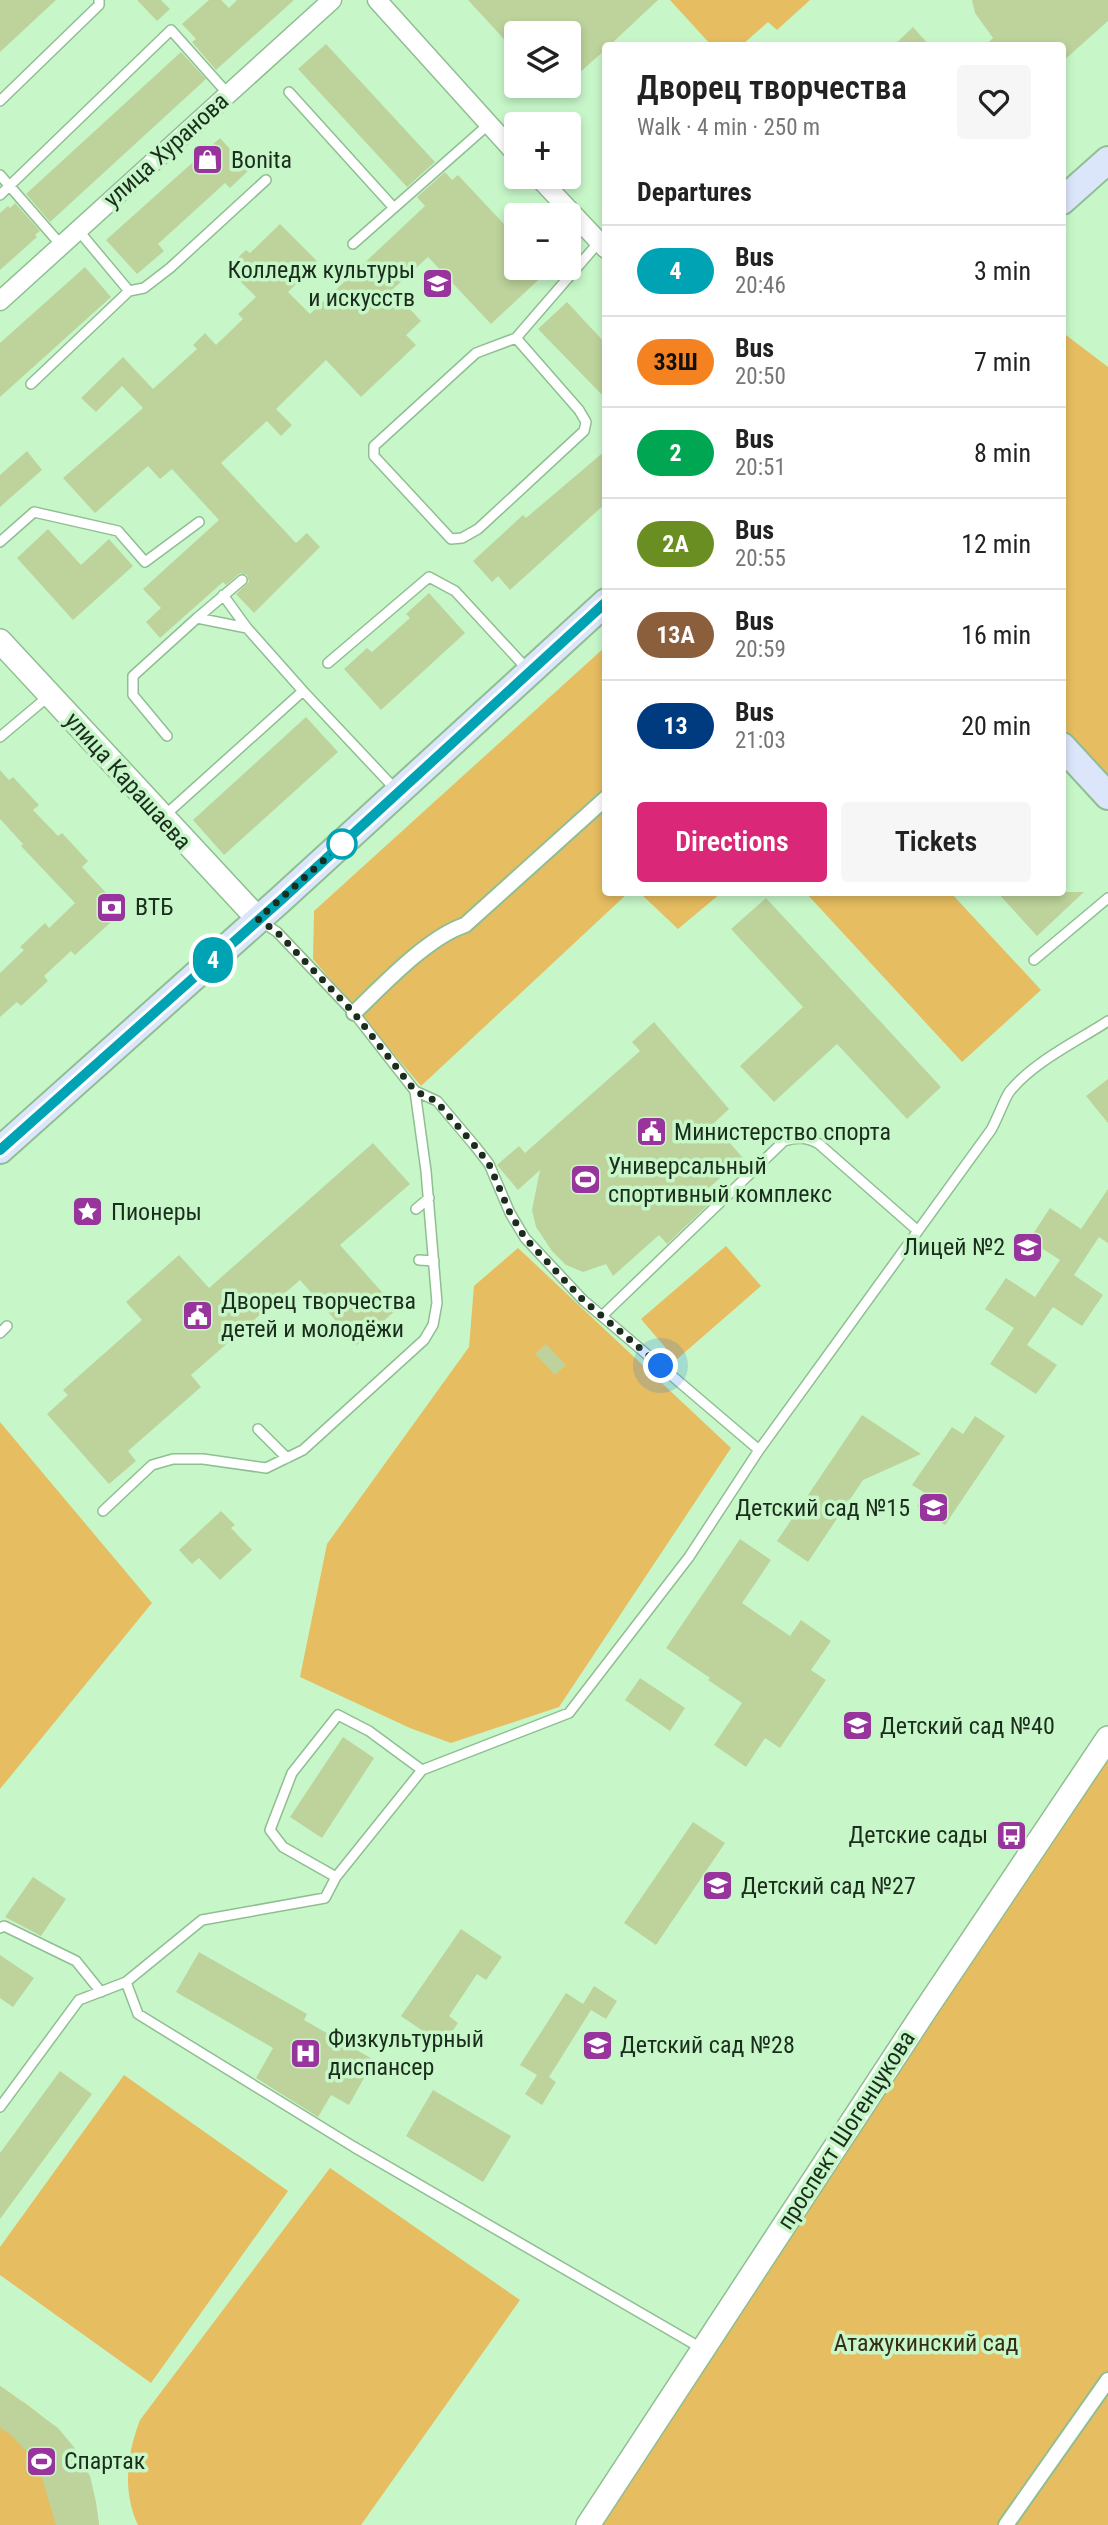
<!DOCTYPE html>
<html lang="en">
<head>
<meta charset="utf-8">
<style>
  body { margin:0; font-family:"Roboto Condensed",sans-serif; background:#f6f6f6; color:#222; height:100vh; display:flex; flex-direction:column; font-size:26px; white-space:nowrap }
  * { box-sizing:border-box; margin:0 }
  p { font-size:23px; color:#767676 }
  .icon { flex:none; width:38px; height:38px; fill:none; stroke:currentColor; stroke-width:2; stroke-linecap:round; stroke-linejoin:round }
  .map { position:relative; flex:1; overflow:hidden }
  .panel { position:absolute; left:602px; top:42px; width:464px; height:854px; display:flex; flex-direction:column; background:#fff; border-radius:7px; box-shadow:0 4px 10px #0003 }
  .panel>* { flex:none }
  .badge { padding:0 14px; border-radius:23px; font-size:24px; line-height:46px }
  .fabs { position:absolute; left:504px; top:21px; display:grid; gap:14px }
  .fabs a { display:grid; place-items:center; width:77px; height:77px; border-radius:7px; background:#fff; box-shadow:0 4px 10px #0003; font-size:35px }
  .you { position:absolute; width:35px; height:35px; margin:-18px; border:5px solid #fff; border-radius:50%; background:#1a73e8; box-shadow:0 0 0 10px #1a73e833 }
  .map>.badge { position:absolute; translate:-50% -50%; box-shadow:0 0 0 4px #fff }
  h2 { padding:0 35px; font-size:26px; line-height:63px }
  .round { display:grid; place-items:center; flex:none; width:74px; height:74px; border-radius:7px; background:#f6f6f6 }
  .head { display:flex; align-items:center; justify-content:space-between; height:119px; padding:0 35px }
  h1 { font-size:33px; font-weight:600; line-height:52px }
  .cta { display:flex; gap:14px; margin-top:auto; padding:14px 35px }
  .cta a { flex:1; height:80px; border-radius:7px; background:#db2777; color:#fff; font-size:28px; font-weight:600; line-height:80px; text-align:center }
  .cta a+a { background:#f6f6f6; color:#222 }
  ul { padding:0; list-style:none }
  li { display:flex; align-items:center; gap:21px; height:91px; padding:0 35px; border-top:2px solid #e0e0e0 }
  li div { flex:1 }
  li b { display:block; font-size:26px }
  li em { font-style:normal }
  li .badge { min-width:77px; font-weight:700; text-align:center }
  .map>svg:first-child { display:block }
  .green { fill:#e6bd60 }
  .building { fill:#bdd39b }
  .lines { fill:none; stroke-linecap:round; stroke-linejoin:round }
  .service-casing { stroke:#90be92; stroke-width:12 }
  .pedestrian-casing { stroke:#90be92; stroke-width:18 }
  .minor-casing { stroke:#90be92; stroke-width:21 }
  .tertiary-casing { stroke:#90be92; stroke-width:26 }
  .secondary-casing { stroke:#90be92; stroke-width:30 }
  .service { stroke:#fff; stroke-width:9 }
  .pedestrian { stroke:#fff; stroke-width:14 }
  .minor { stroke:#fff; stroke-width:18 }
  .tertiary { stroke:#fff; stroke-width:23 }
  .secondary { stroke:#dce6fb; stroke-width:26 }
  .line-casing { stroke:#fff; stroke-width:16 }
  .line { stroke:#00a3b4; stroke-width:10 }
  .walk { stroke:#1b2d1c; stroke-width:7; stroke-dasharray:0 12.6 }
  .stop-dot { fill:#fff; stroke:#00a3b4; stroke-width:3.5 }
  .labels { text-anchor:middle; stroke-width:7; stroke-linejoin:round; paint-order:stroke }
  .street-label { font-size:24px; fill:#1b2d1c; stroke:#c7f7c9 }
  .poi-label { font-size:24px; fill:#1b2d1c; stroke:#c7f7c9; text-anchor:start }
  .park-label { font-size:24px; fill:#372d17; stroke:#c7f7c9 }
</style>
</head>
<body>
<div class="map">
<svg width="1108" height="2525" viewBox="0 0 1108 2525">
  <rect width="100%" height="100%" fill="#c7f7c9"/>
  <path class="green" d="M 670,0 L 810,0 L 777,30 L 768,22 L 742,45 L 712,46 Z
    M 1062,332 L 1108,367 L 1108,777 L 1062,727 Z
    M 605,647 L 606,892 L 628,893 L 421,1086 L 313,959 L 314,911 Z
    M 640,893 L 721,893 L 678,929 Z
    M 806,893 L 951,893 L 1041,990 L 962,1062 Z
    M 726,1246 L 761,1286 L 676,1360 L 641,1319 Z
    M 518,1248 L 731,1448 L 559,1707 L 451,1743 L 410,1728 L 300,1677 L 327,1544 L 469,1347 L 474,1286 Z
    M 0,1422 L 152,1603 L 0,1789 Z
    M 1108,1738 L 1108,2525 L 588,2525 Z
    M 124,2075 L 288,2191 L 151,2383 L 0,2275 L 0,2247 Z
    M 330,2168 L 520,2300 L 361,2525 L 138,2525 C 122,2491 127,2454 140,2420 Z
    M 0,2386 C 59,2426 91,2450 99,2525 L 0,2525 Z"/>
  <path class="building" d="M 0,0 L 56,0 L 0,52 Z
    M 137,0 L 161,0 L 170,9 L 157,21 Z
    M 209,0 L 221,0 L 229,8 L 237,0 L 294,0 L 216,70 L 192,42 L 196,39 L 182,24 Z
    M 468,0 L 658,0 L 609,46 L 606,46 L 606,49 L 569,82 L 569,33 L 516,33 L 516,52 Z
    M 972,0 L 1108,0 L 1108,21 L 1062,62 L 1062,46 L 985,46 L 993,38 L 975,13 Z
    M 913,27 L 930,46 L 893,46 Z
    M 326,44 L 435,162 L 407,187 L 298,69 Z
    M 181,52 L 206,79 L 50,222 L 26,194 Z
    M 220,138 L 249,170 L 230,188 L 225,183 L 158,244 L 164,251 L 137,274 L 106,240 Z
    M 445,172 L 452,180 L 458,175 L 516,237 L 516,268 L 551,268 L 491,324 L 428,257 L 392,290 L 421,321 L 406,335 L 416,345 L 361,397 L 326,360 L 276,409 L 292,425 L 281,436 L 267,421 L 221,463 L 296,543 L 307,533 L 320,547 L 254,613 L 236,594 L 249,582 L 247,575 L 240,573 L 226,585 L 223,582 L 160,638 L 146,622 L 161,608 L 143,589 L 219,520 L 172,469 L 160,479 L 148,466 L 95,513 L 63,478 L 143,408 L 122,386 L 96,412 L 81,398 L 123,357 L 153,389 L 197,349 L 193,345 L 205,333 L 216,345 L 243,319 L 238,314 L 256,297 L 227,268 L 246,250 L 250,253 L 280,224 L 318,262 L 288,292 L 310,314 L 425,206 L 417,197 Z
    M 15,203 L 40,231 L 35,235 L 37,237 L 0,270 L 0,213 L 8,206 L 10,208 Z
    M 85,267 L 111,297 L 0,397 L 0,343 Z
    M 567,302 L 606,344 L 606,399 L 538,329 Z
    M 606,450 L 606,503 L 510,590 L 498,576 L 492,582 L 473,561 L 523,515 L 526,518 Z
    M 27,451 L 42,470 L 0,507 L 0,475 Z
    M 48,529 L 81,565 L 109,539 L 133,566 L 73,620 L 17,558 Z
    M 429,593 L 465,633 L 381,710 L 344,669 L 367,648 L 372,652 L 410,618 L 406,614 Z
    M 306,717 L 338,752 L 224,855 L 193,820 Z
    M 0,770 L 9,780 L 13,777 L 39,805 L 33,810 L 58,836 L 62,833 L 88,861 L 82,867 L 123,911 L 75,955 L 71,951 L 44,976 L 48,981 L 21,1006 L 17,1002 L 0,1017 L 0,973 L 24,950 L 20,947 L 45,923 L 49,928 L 75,903 L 21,846 L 23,844 L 0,819 Z
    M 997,892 L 1084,892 L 1037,936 Z
    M 766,898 L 941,1087 L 907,1119 L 837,1044 L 774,1102 L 740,1066 L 803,1007 L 731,929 Z
    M 654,1022 L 729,1109 L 713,1124 L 743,1158 L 703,1193 L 711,1202 L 667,1244 L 659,1235 L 613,1276 L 606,1264 L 583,1272 L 566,1265 L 552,1251 L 536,1227 L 532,1210 L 540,1170 L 518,1190 L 497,1165 L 519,1146 L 525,1153 L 640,1051 L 632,1042 Z
    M 1108,1079 L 1108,1123 L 1086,1096 Z
    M 373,1143 L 410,1184 L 340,1245 L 397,1309 L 357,1345 L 300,1280 L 191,1375 L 201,1387 L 128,1451 L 136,1461 L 109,1484 L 47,1414 L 68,1395 L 63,1390 L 142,1320 L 126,1302 L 179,1255 L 209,1288 Z
    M 1108,1189 L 1108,1243 L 1099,1237 L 1074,1275 L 1103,1295 L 1082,1326 L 1053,1307 L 1027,1345 L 1057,1365 L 1036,1394 L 990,1364 L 1014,1328 L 985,1309 L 1006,1278 L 1035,1297 L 1060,1260 L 1029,1240 L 1050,1208 L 1081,1229 Z
    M 546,1344 L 566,1365 L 555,1375 L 535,1354 Z
    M 862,1415 L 921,1454 L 863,1480 L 808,1562 L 777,1541 Z
    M 975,1416 L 1005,1436 L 945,1525 L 917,1506 L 925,1493 L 912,1485 L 952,1427 L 963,1434 Z
    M 221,1511 L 235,1525 L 231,1528 L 252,1550 L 220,1580 L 199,1558 L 192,1564 L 179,1550 Z
    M 740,1539 L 771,1560 L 742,1603 L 790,1636 L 801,1620 L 831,1641 L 811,1670 L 826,1680 L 780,1748 L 765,1738 L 746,1767 L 714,1745 L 742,1703 L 708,1680 L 710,1678 L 666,1648 Z
    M 640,1678 L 685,1708 L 670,1731 L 625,1700 Z
    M 343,1737 L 374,1758 L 322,1838 L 290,1817 Z
    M 693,1822 L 725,1843 L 656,1945 L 624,1923 Z
    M 33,1877 L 66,1899 L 41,1936 L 5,1917 Z
    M 461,1929 L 502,1957 L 486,1980 L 477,1974 L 449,2016 L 458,2023 L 443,2045 L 401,2016 Z
    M 199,1952 L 307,2014 L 304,2020 L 374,2060 L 349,2105 L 331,2095 L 318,2117 L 256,2078 L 273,2048 L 176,1992 Z
    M 0,1955 L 34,1978 L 13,2007 L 0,1998 Z
    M 594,1986 L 617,2001 L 606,2019 L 591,2010 L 549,2077 L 556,2082 L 542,2105 L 525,2094 L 537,2075 L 520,2065 L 566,1993 L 583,2004 Z
    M 60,2071 L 92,2094 L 0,2219 L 0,2153 Z
    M 433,2090 L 511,2136 L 483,2182 L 406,2136 Z
    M 0,2386 L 58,2428 L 73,2446 L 90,2476 L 96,2502 L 99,2525 L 56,2525 L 42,2478 L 28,2453 L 10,2434 L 0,2428 Z"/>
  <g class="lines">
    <defs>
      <path id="service" d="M 289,92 L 394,208
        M 0,101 L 99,5 L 99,0
        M 0,175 L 61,245
        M 0,195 L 171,30 L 228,94
        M 353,244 L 489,124
        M 129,291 L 144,288 L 170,268 L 266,180
        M 516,338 L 579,410 L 586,422 L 584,431 L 478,529 L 462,538 L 451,539 L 374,456 L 374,446 L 476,353 L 516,338 L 599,242
        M 31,384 L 129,291 L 78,230
        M 0,542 L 34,512 L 118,531 L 145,562 L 199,522
        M 223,595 L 247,628
        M 197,618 L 242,580
        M 328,663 L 429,577 L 455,591 L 528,670
        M 303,691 L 397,791
        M 0,737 L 50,695
        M 163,817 L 303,691 L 247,628 L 197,618 L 133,676 L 133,695 L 167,736
        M 1034,960 L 1108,898
        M 415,1091 L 437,1101 L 475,1146 L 489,1164 L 510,1213 L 525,1238 L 583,1300 L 759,1450
        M 416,1209 L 429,1198
        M 419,1260 L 434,1261
        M 602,1316 L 784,1141 C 797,1137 807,1137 819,1144 L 918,1231
        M 0,1333 L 7,1326
        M 258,1429 L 287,1458
        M 103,1511 L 152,1465 L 173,1459 L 203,1459 L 266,1468 L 303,1450 L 424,1340 L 433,1325 L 437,1303 L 426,1171 L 415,1091 L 354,1013 L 277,932 L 262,922
        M 422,1770 L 369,1731 L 338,1715 L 292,1773 L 270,1830 L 283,1847 L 336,1877 L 422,1770 L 569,1713 L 689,1557 L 759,1450 L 991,1130 C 997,1120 1005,1097 1010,1091 C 1035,1061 1076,1042 1108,1021
        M 0,1928 L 4,1926 L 76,1961 L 101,1992
        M 126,1982 L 202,1920 L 325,1898 L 336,1877
        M 0,2107 L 79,2000 L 126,1982 L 138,2014 L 354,2147 L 701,2348"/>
      <path id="pedestrian" d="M 354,1013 C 383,985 428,937 465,925 L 606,798
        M 1006,2525 L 1108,2380"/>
      <path id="minor" d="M 377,0 L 516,154
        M 538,177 L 606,249
        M 0,301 L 332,0"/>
      <path id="tertiary" d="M 0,641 L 258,919
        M 588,2525 L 924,2012 L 1108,1738"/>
      <path id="secondary" d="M 1062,201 L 1108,160
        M 1062,746 L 1108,796
        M 0,1150 L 280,900 L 606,602"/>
    </defs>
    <use href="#service" class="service-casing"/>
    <use href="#pedestrian" class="pedestrian-casing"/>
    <use href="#minor" class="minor-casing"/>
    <use href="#tertiary" class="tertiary-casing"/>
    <use href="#secondary" class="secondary-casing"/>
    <use href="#service" class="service"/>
    <use href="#pedestrian" class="pedestrian"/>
    <use href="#minor" class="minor"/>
    <use href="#tertiary" class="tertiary"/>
    <use href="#secondary" class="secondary"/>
  </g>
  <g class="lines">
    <defs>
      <path id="line" d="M 0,1150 L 281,900 L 606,602"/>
    </defs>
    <use href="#line" class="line-casing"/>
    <use href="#line" class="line"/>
    <path class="walk" d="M 342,844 L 258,919 L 277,932 L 354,1013 L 415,1091 L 436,1101 L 475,1146 L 489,1164 L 510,1213 L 525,1238 L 583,1300 L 661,1366"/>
  </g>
  <defs>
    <symbol id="shop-square" viewBox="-11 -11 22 22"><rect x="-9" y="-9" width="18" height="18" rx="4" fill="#97359c" stroke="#c7f7c9"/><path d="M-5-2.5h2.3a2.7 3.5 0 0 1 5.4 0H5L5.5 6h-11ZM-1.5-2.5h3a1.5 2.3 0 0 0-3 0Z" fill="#fff"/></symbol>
    <symbol id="university-square" viewBox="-11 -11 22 22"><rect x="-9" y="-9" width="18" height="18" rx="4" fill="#97359c" stroke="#c7f7c9"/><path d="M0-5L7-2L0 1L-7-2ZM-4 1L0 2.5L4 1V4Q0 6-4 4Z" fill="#fff"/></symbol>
    <symbol id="bank-square" viewBox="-11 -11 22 22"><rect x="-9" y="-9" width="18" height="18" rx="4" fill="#97359c" stroke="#c7f7c9"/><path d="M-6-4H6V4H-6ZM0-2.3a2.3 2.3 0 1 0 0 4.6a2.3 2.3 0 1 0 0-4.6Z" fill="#fff"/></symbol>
    <symbol id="civic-square" viewBox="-11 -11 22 22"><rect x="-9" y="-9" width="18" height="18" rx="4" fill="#97359c" stroke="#c7f7c9"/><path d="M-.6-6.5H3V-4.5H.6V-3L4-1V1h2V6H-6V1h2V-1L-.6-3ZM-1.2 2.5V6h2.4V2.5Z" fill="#fff"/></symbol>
    <symbol id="stadium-square" viewBox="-11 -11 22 22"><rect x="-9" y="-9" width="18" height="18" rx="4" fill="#97359c" stroke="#c7f7c9"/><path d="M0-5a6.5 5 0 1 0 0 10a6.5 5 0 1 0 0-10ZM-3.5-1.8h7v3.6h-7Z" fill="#fff"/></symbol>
    <symbol id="sight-square" viewBox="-11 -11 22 22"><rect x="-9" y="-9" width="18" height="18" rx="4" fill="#97359c" stroke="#c7f7c9"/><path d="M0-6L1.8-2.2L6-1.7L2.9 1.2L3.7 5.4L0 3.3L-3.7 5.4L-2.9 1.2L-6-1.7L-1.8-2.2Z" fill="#fff"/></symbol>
    <symbol id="school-square" viewBox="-11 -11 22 22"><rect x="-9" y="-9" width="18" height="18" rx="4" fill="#97359c" stroke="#c7f7c9"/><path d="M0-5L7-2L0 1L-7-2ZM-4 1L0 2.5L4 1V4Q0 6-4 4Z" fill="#fff"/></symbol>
    <symbol id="bus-square" viewBox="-11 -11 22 22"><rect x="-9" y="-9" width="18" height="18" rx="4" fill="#97359c" stroke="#c7f7c9"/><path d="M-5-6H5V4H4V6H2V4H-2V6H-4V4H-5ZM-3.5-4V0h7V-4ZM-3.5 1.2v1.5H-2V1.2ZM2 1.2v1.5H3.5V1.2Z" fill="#fff"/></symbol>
    <symbol id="hospital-square" viewBox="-11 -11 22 22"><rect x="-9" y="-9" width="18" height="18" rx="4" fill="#97359c" stroke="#c7f7c9"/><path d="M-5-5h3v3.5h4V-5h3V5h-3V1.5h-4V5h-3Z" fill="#fff"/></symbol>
  </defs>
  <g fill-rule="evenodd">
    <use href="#shop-square" x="190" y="142" width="35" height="35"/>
    <use href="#university-square" x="420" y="266" width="35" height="35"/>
    <use href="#bank-square" x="94" y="890" width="35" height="35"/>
    <use href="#civic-square" x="634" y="1114" width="35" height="35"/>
    <use href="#stadium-square" x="568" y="1162" width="35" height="35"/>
    <use href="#sight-square" x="70" y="1194" width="35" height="35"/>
    <use href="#school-square" x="1010" y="1230" width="35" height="35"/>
    <use href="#civic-square" x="180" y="1298" width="35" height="35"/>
    <use href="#school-square" x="916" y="1490" width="35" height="35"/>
    <use href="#school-square" x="840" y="1708" width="35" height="35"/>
    <use href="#bus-square" x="994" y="1818" width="35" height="35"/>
    <use href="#school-square" x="700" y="1868" width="35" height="35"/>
    <use href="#school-square" x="580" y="2028" width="35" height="35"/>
    <use href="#hospital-square" x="288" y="2036" width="35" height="35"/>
    <use href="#stadium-square" x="24" y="2444" width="35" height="35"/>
  </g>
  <circle class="stop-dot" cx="342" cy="844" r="14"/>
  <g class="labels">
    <g class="street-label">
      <text transform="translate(166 150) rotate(-42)" y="8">улица Хуранова</text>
      <text transform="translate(128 781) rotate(48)" y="8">улица Карашаева</text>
      <text transform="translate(846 2130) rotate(-57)" y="8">проспект Шогенцукова</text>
    </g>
    <g class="poi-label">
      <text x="231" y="168">Bonita</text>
      <text x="415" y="278" text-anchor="end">Колледж культуры<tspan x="415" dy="28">и искусств</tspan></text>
      <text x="135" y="915">ВТБ</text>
      <text x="674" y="1140">Министерство спорта</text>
      <text x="608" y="1174">Универсальный<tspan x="608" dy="28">спортивный комплекс</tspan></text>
      <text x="111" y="1220">Пионеры</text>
      <text x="1005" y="1255" text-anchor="end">Лицей №2</text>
      <text x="221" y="1309">Дворец творчества<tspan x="221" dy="28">детей и молодёжи</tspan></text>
      <text x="910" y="1516" text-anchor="end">Детский сад №15</text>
      <text x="880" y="1734">Детский сад №40</text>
      <text x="988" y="1843" text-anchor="end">Детские сады</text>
      <text x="741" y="1894">Детский сад №27</text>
      <text x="328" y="2047">Физкультурный<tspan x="328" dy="28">диспансер</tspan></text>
      <text x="620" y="2053">Детский сад №28</text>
      <text x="64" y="2469">Спартак</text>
    </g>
    <g class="park-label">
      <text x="926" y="2351">Атажукинский сад</text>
    </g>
  </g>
</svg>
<div class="fabs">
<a><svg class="icon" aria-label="layers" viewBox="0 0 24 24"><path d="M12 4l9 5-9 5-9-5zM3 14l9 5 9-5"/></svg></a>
<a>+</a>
<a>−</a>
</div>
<div class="you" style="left:661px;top:1366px"></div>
<b class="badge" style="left:213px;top:960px;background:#00a3b4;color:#fff">4</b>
<section class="panel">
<div class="head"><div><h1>Дворец творчества</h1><p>Walk · 4 min · 250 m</p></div><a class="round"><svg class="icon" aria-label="heart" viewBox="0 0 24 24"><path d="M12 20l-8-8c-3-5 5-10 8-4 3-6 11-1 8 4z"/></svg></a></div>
<h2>Departures</h2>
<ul>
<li><span class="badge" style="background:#00a3b4;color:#fff">4</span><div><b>Bus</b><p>20:46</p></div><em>3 min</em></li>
<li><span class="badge" style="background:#f58220;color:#111">33Ш</span><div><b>Bus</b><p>20:50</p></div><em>7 min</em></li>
<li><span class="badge" style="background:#00a651;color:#fff">2</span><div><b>Bus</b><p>20:51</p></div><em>8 min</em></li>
<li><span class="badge" style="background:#6b8e23;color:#fff">2А</span><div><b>Bus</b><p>20:55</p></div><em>12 min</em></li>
<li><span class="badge" style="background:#8b5e3c;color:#fff">13А</span><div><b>Bus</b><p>20:59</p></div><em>16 min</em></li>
<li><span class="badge" style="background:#003b80;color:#fff">13</span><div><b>Bus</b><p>21:03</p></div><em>20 min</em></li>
</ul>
<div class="cta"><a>Directions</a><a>Tickets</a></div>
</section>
</div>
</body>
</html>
